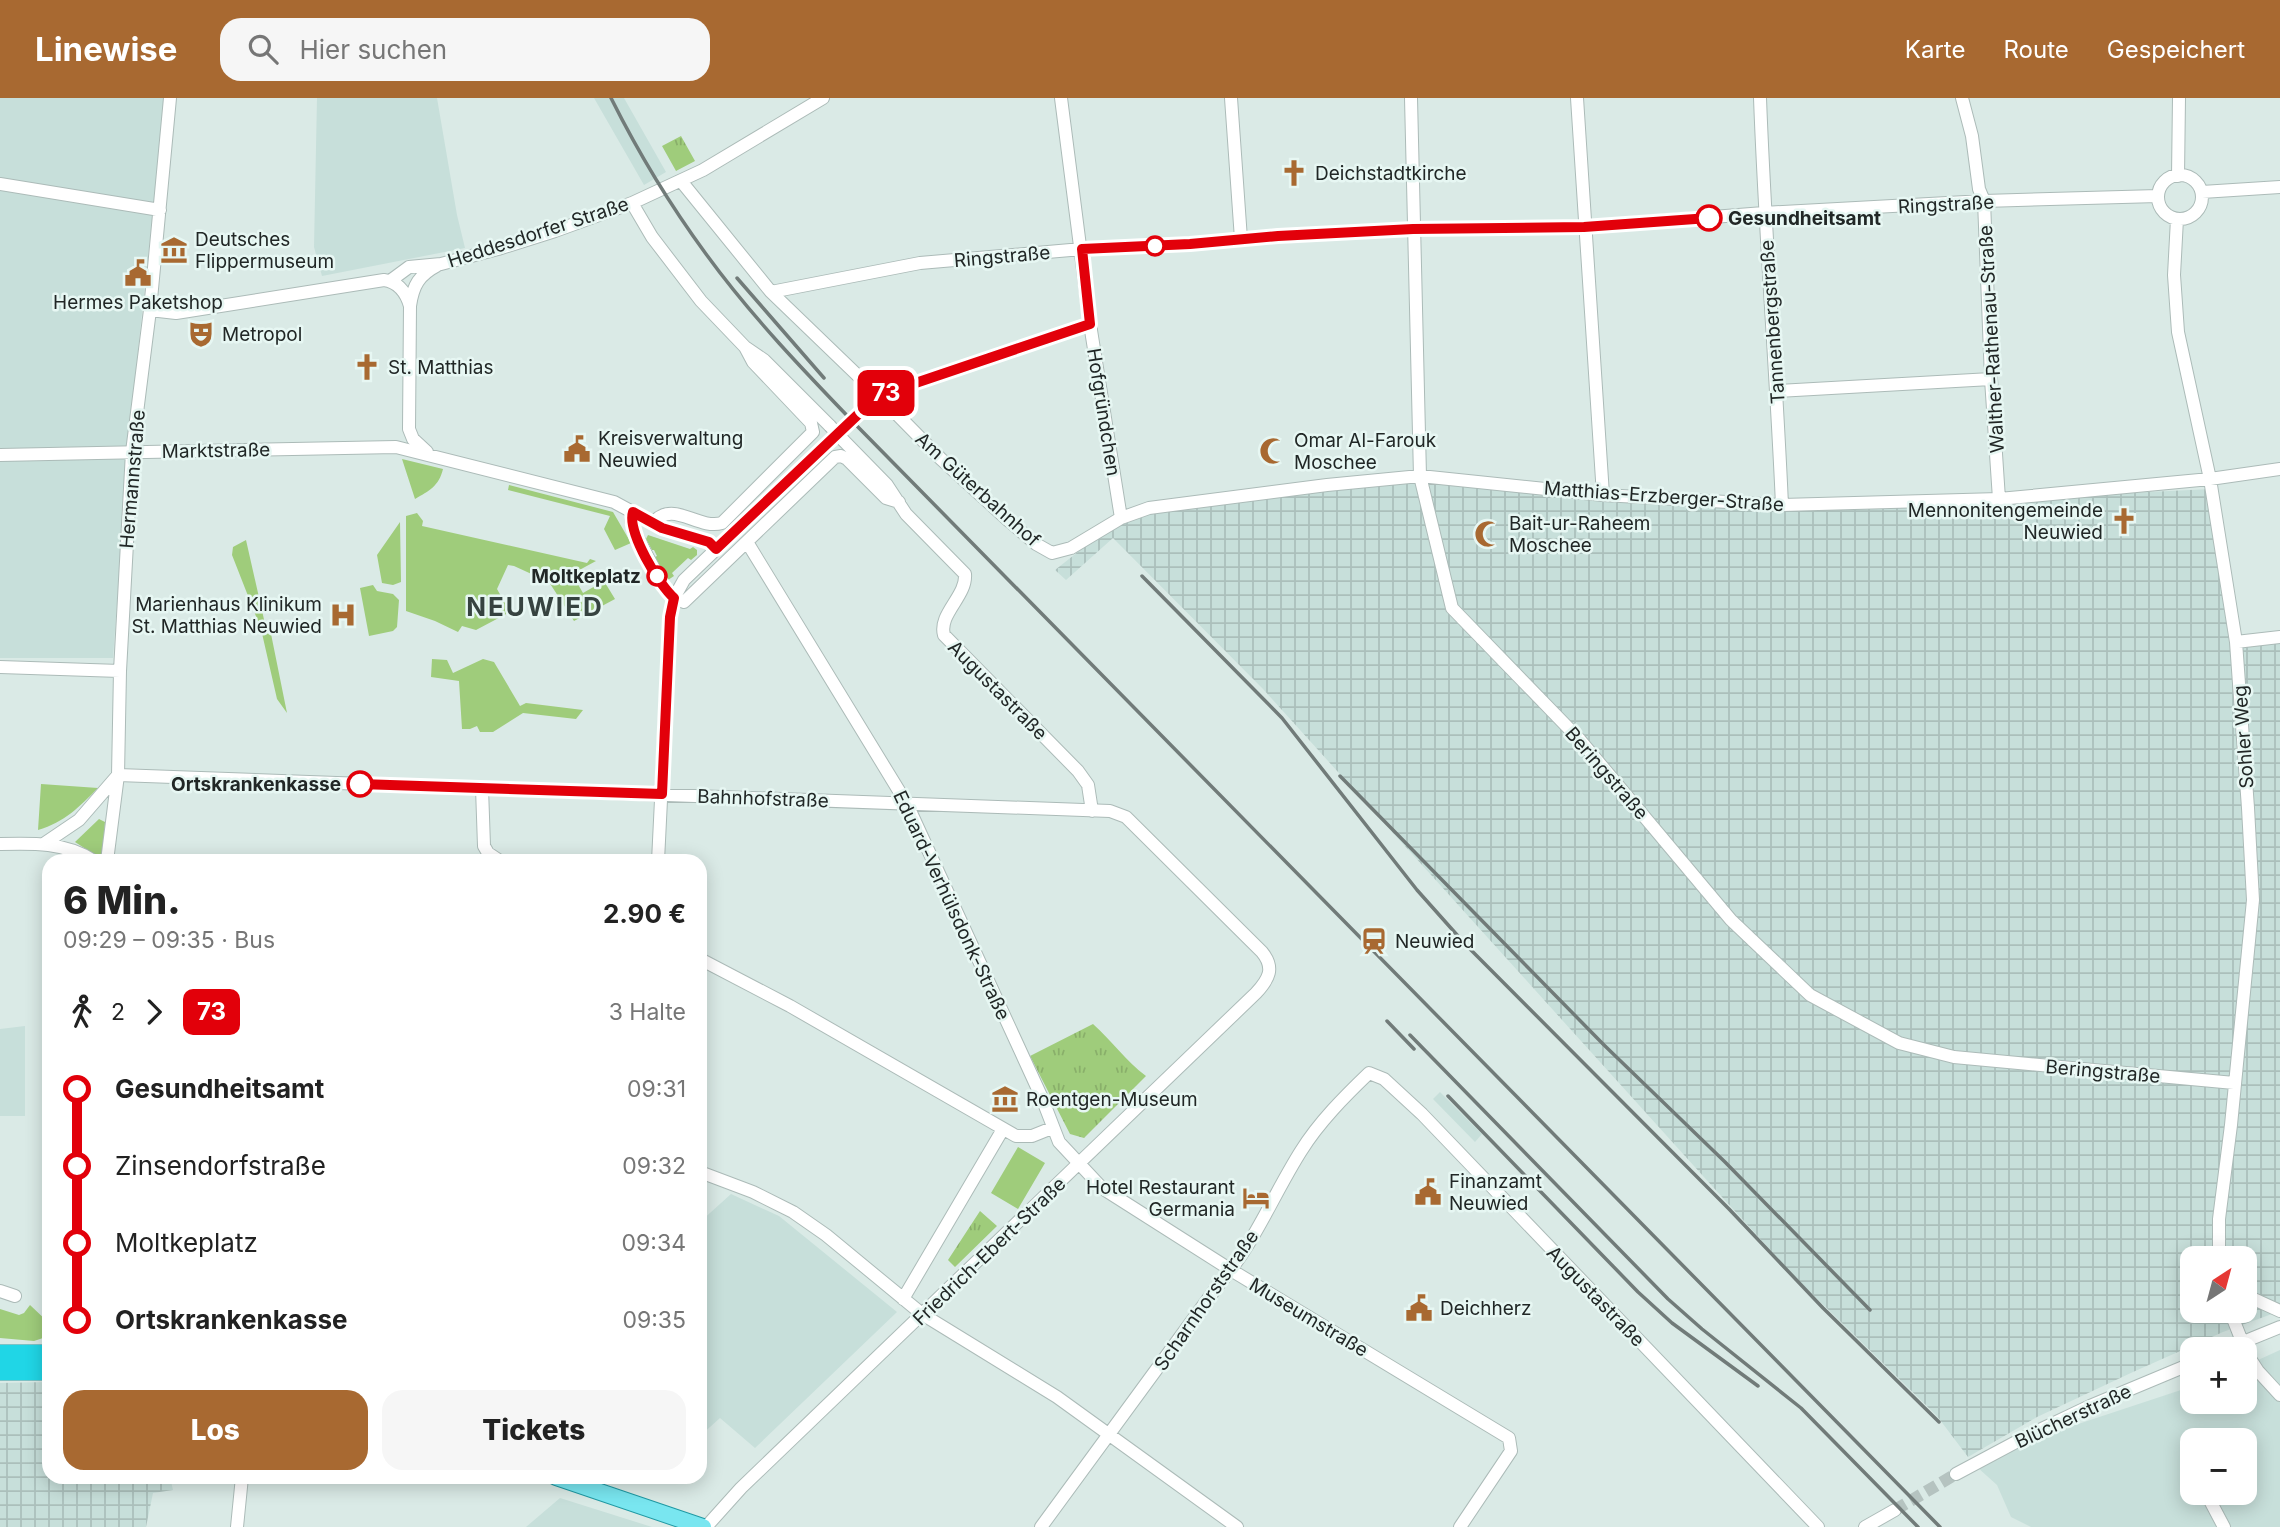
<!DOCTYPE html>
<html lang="de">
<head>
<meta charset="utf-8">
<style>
  body { margin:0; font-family:Inter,sans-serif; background:#f6f6f6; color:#222; height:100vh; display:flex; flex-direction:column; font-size:26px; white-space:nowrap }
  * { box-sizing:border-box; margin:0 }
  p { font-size:23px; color:#767676 }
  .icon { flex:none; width:38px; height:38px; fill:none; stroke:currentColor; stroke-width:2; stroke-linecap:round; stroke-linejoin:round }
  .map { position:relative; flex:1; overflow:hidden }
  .drawer { position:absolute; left:42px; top:756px; width:665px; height:630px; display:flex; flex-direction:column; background:#fff; border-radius:21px; box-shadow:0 4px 18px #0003 }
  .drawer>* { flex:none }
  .badge { padding:0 14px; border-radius:10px; font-size:24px; line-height:46px }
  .needle { width:46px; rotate:36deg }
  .buttons { position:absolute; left:2180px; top:1148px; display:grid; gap:14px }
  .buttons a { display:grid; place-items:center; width:77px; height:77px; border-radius:14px; background:#fff; box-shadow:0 4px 18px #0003; font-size:35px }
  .map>.badge { position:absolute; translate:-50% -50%; box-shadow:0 0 0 4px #fff }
  .legs { display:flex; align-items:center; gap:10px; height:77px; padding:0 21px; font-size:23px }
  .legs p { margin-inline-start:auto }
  .summary { display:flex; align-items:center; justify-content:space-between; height:119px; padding:0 21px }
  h1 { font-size:38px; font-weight:800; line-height:52px }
  .button { display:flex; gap:14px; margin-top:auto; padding:14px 21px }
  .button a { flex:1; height:80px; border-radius:21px; background:#a86931; color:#fff; font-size:28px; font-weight:800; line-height:80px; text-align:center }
  .button a+a { background:#f6f6f6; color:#222 }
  ul { padding:0 21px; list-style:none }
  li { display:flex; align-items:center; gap:24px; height:77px; font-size:26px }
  li i { display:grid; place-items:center; width:10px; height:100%; margin:0 9px; background:currentColor }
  li i::after { content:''; width:18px; height:18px; margin:-9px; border:5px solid; border-radius:50%; background:#fff }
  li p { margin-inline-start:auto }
  li:first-child i { background:linear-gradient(#0000 50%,currentColor 0) }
  li:last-child i { background:linear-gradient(currentColor 50%,#0000 0) }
  header { display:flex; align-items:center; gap:42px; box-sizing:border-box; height:98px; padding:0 35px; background:#a86931; color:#fff }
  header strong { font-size:33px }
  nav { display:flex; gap:38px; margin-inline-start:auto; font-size:24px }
  .search { width:490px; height:63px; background:#f6f6f6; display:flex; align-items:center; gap:18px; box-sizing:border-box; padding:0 24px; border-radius:21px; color:#767676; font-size:26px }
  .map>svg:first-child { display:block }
  .built { fill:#c7dfda; fill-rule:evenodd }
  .industrial { fill:url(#industrial-grid); fill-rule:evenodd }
  .grass { fill:#9fcc7b }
  .park { fill:url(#park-tufts) }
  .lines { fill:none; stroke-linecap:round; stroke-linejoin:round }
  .minor-tunnel { stroke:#b5c3c0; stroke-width:12; stroke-dasharray:12 6; stroke-linecap:butt }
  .minor-casing { stroke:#acbbb8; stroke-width:14 }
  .major-casing { stroke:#2099a3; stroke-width:18 }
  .highway-casing { stroke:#2099a3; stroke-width:19 }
  .minor { stroke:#fff; stroke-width:12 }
  .major { stroke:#79e6f0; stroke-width:16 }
  .highway { stroke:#20d6e6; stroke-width:18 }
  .rail { stroke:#717b79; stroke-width:3.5 }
  .minor-bridge-casing { stroke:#acbbb8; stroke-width:14; stroke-linecap:butt }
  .minor-bridge { stroke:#fff; stroke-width:12 }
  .line-1-casing { stroke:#fff; stroke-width:16 }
  .line-1 { stroke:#e2000a; stroke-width:10 }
  .stop-1-dot { fill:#fff; stroke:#e2000a; stroke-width:3.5 }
  .labels { text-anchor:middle; stroke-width:5; stroke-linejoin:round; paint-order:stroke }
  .poi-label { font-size:19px; fill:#212726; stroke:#e7f7f3; text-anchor:start }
  .street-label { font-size:19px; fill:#212726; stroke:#e7f7f3 }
  .stop-label { font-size:19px; font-weight:bold; fill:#212726; stroke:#e7f7f3; text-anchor:end }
  .district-label { font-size:26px; font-weight:bold; letter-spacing:2px; fill:#364340; stroke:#e7f7f3 }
</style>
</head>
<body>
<header>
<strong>Linewise</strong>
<div class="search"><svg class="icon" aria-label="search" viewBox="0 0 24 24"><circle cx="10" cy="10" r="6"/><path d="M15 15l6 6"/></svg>Hier suchen</div>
<nav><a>Karte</a><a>Route</a><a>Gespeichert</a></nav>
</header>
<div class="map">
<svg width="2280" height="1429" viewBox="0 0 2280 1429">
  <defs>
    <pattern id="industrial-grid" width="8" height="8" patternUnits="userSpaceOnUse" patternTransform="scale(1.75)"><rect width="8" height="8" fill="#c7dfda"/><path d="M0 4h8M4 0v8" fill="none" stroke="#abbfbb"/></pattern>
    <pattern id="park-tufts" width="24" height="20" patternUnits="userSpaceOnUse" patternTransform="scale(1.75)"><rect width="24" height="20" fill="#9fcc7b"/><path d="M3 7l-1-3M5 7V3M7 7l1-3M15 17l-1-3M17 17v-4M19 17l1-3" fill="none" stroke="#89af6a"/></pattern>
  </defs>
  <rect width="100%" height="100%" fill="#daeae6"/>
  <path class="built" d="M 0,0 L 165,0 L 129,337 L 113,560 L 0,560 Z
    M 317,0 L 437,0 L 457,117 L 465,150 L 322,178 L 314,149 Z
    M 594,0 L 624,0 L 666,74 L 644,87 Z
    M 25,928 L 25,1018 L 0,1018 L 0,931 Z
    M 1440,994 L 1482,1036 L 1475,1044 L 1433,1001 Z
    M 731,1096 L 779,1118 L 897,1214 L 755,1350 L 720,1320 L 700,1338 L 700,1124 Z
    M 2280,1252 L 2280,1429 L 2031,1429 L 2011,1419 L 1997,1387 L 1977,1369 L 2057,1333 L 2193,1288 L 2193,1304 L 2245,1304 L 2245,1268 ZM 2193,1342 L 2245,1342 L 2245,1395 L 2193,1395 Z
    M 560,1400 L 652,1429 L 526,1429 Z"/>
  <path class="industrial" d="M 1420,378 L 1782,407 L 1999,401 L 2211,391 L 2233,550 L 2280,545 L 2280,1213 L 2223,1234 L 2133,1274 L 2037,1319 L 1968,1359 L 1937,1318 L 1797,1181 L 1722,1099 L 1263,591 L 1113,440 L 1066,482 L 1055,472 L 1121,420 ZM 2193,1160 L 2245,1160 L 2245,1213 L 2193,1213 Z
    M 49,1284 L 49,1379 L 170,1379 L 173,1392 L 153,1395 L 146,1429 L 0,1429 L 0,1285 Z"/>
  <path class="grass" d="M 402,361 L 443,371 C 439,388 429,393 415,401 Z
    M 509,387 L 613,414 L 631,445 L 615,452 L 604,431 L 610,418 L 508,392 Z
    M 417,415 L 423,423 L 422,428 L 587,465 L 590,461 L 596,463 L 572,476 L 583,495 L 604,483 L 615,501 L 574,523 L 549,484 L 514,468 L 508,467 L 497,491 L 510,514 L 476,532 L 462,528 L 458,534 L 435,523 L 406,513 L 406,418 Z
    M 400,424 L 401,484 L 393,487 L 382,485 L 377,457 Z
    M 648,437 L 690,451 L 693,449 L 697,452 L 697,457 L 691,462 L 688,460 L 672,475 L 674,478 L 668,482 L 655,459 L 657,458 L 654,452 L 652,452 L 646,441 Z
    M 246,442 L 265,526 L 269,526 L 287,615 L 277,601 L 261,531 L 232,457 L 233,449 Z
    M 373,487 L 377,493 L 393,496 L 399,502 L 397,529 L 393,533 L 369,538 L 360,490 Z
    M 432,561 L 447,562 L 453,575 L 483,561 L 494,564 L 520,608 L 526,605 L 583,612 L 576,621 L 523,615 L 493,634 L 480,634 L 477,628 L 470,631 L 462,631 L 459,583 L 431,579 Z
    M 41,686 L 98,690 C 79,709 65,724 38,732 Z
    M 99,721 L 105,724 L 103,762 L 75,744 Z
    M 1018,1049 L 1045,1065 L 1018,1111 L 991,1095 Z
    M 30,1207 L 49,1225 L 49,1238 L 34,1243 L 0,1240 L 0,1211 L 19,1217 L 24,1215 Z"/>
  <path class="park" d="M 681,38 L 695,63 L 676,73 L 662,48 Z
    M 1093,926 C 1112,943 1126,963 1146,978 L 1084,1040 L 1070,1036 L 1030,958 Z
    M 980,1113 L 997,1128 L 955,1169 L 948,1162 Z"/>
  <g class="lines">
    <path class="minor-tunnel" d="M 1895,1412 L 1956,1376"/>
    <defs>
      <path id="minor" d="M 1061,0 L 1090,226 L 1121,420
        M 1231,0 L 1241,141
        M 1411,0 L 1420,378 L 1452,510 L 1580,642 L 1731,822 L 1810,897 L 1899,945 L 1954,959 L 2234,985
        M 1577,0 L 1603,397
        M 1760,0 C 1765,136 1776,271 1782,407
        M 1962,0 L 1972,38 L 1979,91 L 1984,103 L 1991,281 L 1999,401
        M2158 99a22 22 0 1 1 44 0a22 22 0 1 1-44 0Z
        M 2178,78 L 2179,0
        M 681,83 L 771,194 L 880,299 L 941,361 L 1009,423 L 1036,446 L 1052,455 L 1071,450 L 1121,420 L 1149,410 L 1327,387 L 1420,378 L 1603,397 L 1782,407 L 1999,401 L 2210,381 L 2280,371
        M 0,86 L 160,112
        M 2202,94 L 2280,89
        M 632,105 L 652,139 L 701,203 L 745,249 L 764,262 L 830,328
        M 2177,121 L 2174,177 L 2178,234 L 2210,381 L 2236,544 L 2248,710 L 2253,802 L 2231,1027 L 2219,1121 L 2219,1160
        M 390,183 L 409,169 L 441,166 L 498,151 L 555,133 L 632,105 L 703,72 L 823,0
        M 771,194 L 920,165 L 1082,151 L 1190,146 L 1278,138 L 1413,131 L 1584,129 L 1764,115 L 1984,103 L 2158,98
        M 150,212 L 176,215 L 384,182 C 398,184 406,194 410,208
        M 1777,293 L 1991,281
        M 843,342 L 887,387 L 906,416 L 965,476 C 967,498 938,516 944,537 L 1078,673 L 1088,687 L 1092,713
        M 427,354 L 413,341 L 409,331 L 410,208 C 413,187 419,177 438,167
        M 0,357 L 396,349 L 614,404 L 662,430 L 709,444 L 716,451
        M 633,414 L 631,422 L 634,433 L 664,490 L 674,500 L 684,504 L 835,359 L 841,358 L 847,361 L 886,400 L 899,404
        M 653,425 C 673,401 697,432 722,425 L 813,334 L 811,325 L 753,264 L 745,249
        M 747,444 L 907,706 L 1042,1000 L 1059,1044 L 1102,1090 L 1231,1172 L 1509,1340 L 1511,1353 L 1460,1429
        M 2236,544 L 2280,539
        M 0,569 L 120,573
        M 118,677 L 1110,713 L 1126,719 L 1262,854 C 1275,870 1269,881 1256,895 L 741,1390 L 706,1429
        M 482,690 L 484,748 L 488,755 L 500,763
        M 45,745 L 79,722 L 118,677
        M 0,746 C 33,745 65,744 94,763
        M 107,763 L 118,677 L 120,573 L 132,354 L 150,212 L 170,0
        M 658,763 L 670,519 L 674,500 L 684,482 L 833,339 L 873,303 L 892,293 L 1090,226
        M 700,861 L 790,908 L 1016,1038 L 1032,1038 L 1052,1030
        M 700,1074 L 753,1094 L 793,1114 L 826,1137 L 922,1216 L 1057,1299 L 1237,1429
        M 0,1193 L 15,1198
        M 2245,1197 L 2280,1213
        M 903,1201 L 1003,1031
        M 2230,1213 L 2245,1251
        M 2226,1251 L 2280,1229
        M 2245,1253 L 2258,1273 L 2280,1297
        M 1956,1376 L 2031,1336 L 2090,1308 L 2193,1265
        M 2206,1395 L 2224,1429
        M 237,1429 L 242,1379
        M 1041,1429 L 1219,1186 C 1254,1147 1273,1097 1301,1053 C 1319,1024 1345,998 1369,975 L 1384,981 L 1422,1016 L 1818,1429
        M 1865,1429 L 1895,1412"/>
      <path id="major" d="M 556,1379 L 703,1429"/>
      <path id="highway" d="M 0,1256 L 49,1256
        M 0,1273 L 49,1273"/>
    </defs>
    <use href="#minor" class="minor-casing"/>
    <use href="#major" class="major-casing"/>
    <use href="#highway" class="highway-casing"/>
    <use href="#minor" class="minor"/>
    <use href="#major" class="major"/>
    <use href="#highway" class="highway"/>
    <path class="rail" d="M 611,0 C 638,54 670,107 706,156 C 751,218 805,274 859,330 L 1940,1429
      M 737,180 L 824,280
      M 1142,478 L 1282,620 L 1417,792 L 1466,847 L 1729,1111 L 1823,1210 L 1939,1324
      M 1340,678 L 1604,947 L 1725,1064 L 1870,1212
      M 1387,923 L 1414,951
      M 1410,937 L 1668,1201 L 1702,1231 L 1801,1310 L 1918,1429
      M 1448,998 L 1638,1194 L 1672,1225 L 1758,1288"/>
    <defs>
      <path id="minor-bridge" d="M 830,328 L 843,342"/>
    </defs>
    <use href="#minor-bridge" class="minor-bridge-casing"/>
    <use href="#minor-bridge" class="minor-bridge"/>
  </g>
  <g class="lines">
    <defs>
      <path id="line-1" d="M 360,686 L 662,696 L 670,519 L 674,500 C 659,487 627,434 633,414 L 662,430 L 709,444 L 716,451 L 867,308 L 892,293 L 1090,226 L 1082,151 L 1190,146 L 1278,138 L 1413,131 L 1584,129 L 1709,120"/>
    </defs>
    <use href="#line-1" class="line-1-casing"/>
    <use href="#line-1" class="line-1"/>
  </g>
  <defs>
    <symbol id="church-bare" viewBox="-9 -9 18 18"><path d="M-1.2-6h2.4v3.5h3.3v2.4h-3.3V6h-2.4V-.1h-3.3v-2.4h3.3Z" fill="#a86931" stroke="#e7f7f3" stroke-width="2.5" paint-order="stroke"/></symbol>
    <symbol id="museum-bare" viewBox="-9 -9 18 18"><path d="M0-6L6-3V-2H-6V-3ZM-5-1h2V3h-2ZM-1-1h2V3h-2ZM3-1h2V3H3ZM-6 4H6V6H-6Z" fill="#a86931" stroke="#e7f7f3" stroke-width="2.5" paint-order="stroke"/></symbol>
    <symbol id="civic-bare" viewBox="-9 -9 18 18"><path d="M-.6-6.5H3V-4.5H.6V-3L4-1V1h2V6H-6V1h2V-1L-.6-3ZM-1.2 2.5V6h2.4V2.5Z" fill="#a86931" stroke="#e7f7f3" stroke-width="2.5" paint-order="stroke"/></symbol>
    <symbol id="theatre-bare" viewBox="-9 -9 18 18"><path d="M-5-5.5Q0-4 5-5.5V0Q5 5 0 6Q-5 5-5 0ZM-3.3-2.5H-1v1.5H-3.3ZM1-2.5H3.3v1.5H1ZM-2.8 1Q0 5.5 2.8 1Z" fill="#a86931" stroke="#e7f7f3" stroke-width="2.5" paint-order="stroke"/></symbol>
    <symbol id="mosque-bare" viewBox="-9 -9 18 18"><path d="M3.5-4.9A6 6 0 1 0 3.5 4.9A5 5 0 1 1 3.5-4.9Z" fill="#a86931" stroke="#e7f7f3" stroke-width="2.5" paint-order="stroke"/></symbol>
    <symbol id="hospital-bare" viewBox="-9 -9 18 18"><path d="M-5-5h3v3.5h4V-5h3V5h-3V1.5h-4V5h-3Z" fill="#a86931" stroke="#e7f7f3" stroke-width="2.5" paint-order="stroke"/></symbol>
    <symbol id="station-bare" viewBox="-9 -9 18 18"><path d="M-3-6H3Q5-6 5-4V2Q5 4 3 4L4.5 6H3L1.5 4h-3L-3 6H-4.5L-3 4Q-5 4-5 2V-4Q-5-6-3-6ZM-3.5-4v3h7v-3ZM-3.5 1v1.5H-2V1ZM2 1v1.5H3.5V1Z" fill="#a86931" stroke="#e7f7f3" stroke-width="2.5" paint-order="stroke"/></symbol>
    <symbol id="hotel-bare" viewBox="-9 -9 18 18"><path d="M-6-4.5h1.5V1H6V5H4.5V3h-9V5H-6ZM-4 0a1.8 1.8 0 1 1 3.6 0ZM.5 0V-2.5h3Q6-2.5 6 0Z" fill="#a86931" stroke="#e7f7f3" stroke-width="2.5" paint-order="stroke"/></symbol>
  </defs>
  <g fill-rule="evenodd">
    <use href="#church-bare" x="1275" y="56" width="38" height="38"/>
    <use href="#museum-bare" x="155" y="133" width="38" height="38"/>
    <use href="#civic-bare" x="119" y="156" width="38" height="38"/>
    <use href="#theatre-bare" x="182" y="217" width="38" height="38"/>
    <use href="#church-bare" x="348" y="250" width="38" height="38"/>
    <use href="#civic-bare" x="558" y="332" width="38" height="38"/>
    <use href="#mosque-bare" x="1254" y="334" width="38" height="38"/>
    <use href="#church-bare" x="2105" y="404" width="38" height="38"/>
    <use href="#mosque-bare" x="1469" y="417" width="38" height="38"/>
    <use href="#hospital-bare" x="324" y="498" width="38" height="38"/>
    <use href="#station-bare" x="1355" y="824" width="38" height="38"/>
    <use href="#museum-bare" x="986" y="982" width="38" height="38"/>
    <use href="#civic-bare" x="1409" y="1075" width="38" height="38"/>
    <use href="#hotel-bare" x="1237" y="1081" width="38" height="38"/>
    <use href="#civic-bare" x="1400" y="1191" width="38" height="38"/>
  </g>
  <g class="stop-1-dot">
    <circle cx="1709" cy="120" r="12"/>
    <circle cx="1155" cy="148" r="9"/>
    <circle cx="657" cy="478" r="9"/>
    <circle cx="360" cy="686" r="12"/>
  </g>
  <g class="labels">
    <g class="poi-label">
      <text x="1315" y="82">Deichstadtkirche</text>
      <text x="195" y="148">Deutsches<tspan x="195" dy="22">Flippermuseum</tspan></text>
      <text x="138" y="211" text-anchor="middle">Hermes Paketshop</text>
      <text x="222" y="243">Metropol</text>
      <text x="388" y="276">St. Matthias</text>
      <text x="598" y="347">Kreisverwaltung<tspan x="598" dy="22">Neuwied</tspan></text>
      <text x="1294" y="349">Omar Al-Farouk<tspan x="1294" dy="22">Moschee</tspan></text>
      <text x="2103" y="419" text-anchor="end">Mennonitengemeinde<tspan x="2103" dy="22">Neuwied</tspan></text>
      <text x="1509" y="432">Bait-ur-Raheem<tspan x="1509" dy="22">Moschee</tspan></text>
      <text x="322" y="513" text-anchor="end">Marienhaus Klinikum<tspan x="322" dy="22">St. Matthias Neuwied</tspan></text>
      <text x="1395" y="850">Neuwied</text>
      <text x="1026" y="1008">Roentgen-Museum</text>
      <text x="1449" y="1090">Finanzamt<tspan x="1449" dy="22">Neuwied</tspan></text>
      <text x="1235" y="1096" text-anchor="end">Hotel Restaurant<tspan x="1235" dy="22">Germania</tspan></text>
      <text x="1440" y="1217">Deichherz</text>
    </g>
    <g class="street-label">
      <text transform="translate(1946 106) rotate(-3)" y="7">Ringstraße</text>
      <text transform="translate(538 134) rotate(-18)" y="7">Heddesdorfer Straße</text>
      <text transform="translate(1002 158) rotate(-5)" y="7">Ringstraße</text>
      <text transform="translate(1772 224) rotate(-94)" y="7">Tannenbergstraße</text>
      <text transform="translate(1991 241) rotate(-93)" y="7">Walther-Rathenau-Straße</text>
      <text transform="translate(1104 314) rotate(81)" y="7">Hofgründchen</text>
      <text transform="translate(216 352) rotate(-1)" y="7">Marktstraße</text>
      <text transform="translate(132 381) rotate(-85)" y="7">Hermannstraße</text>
      <text transform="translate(978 391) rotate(42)" y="7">Am Güterbahnhof</text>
      <text transform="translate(1664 398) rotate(4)" y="7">Matthias-Erzberger-Straße</text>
      <text transform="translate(998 592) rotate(45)" y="7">Augustastraße</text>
      <text transform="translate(2243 639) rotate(-94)" y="7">Sohler Weg</text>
      <text transform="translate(1607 675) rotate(49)" y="7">Beringstraße</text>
      <text transform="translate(763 700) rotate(2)" y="7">Bahnhofstraße</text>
      <text transform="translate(952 807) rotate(65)" y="7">Eduard-Verhülsdonk-Straße</text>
      <text transform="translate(2103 973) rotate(5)" y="7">Beringstraße</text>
      <text transform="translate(989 1153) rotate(-44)" y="7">Friedrich-Ebert-Straße</text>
      <text transform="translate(1596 1198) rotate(46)" y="7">Augustastraße</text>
      <text transform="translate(1206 1202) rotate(-55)" y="7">Scharnhorststraße</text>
      <text transform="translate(1309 1219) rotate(31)" y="7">Museumstraße</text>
      <text transform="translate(2073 1318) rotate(-25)" y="7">Blücherstraße</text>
    </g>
    <g class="stop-label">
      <text x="1728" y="127" text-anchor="start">Gesundheitsamt</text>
      <text x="641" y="485">Moltkeplatz</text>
      <text x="341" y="693">Ortskrankenkasse</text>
    </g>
    <g class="district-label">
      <text x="535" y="518">NEUWIED</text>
    </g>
  </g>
</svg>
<div class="buttons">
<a><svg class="needle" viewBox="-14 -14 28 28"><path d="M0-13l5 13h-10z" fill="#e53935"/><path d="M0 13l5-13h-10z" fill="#767676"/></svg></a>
<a>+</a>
<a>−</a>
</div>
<b class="badge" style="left:886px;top:295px;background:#e2000a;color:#fff">73</b>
<section class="drawer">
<div class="summary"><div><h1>6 Min.</h1><p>09:29 – 09:35 · Bus</p></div><b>2.90 €</b></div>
<div class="legs"><svg class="icon" aria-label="walk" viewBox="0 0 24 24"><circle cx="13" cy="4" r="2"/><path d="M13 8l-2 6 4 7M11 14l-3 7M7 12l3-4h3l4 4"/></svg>2<svg class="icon" aria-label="forward" viewBox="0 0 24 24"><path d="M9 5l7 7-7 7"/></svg><b class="badge" style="background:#e2000a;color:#fff">73</b><p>3 Halte</p></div>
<ul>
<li><i style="color:#e2000a"></i><b>Gesundheitsamt</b><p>09:31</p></li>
<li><i style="color:#e2000a"></i><span>Zinsendorfstraße</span><p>09:32</p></li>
<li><i style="color:#e2000a"></i><span>Moltkeplatz</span><p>09:34</p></li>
<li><i style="color:#e2000a"></i><b>Ortskrankenkasse</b><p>09:35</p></li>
</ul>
<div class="button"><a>Los</a><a>Tickets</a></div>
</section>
</div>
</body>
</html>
